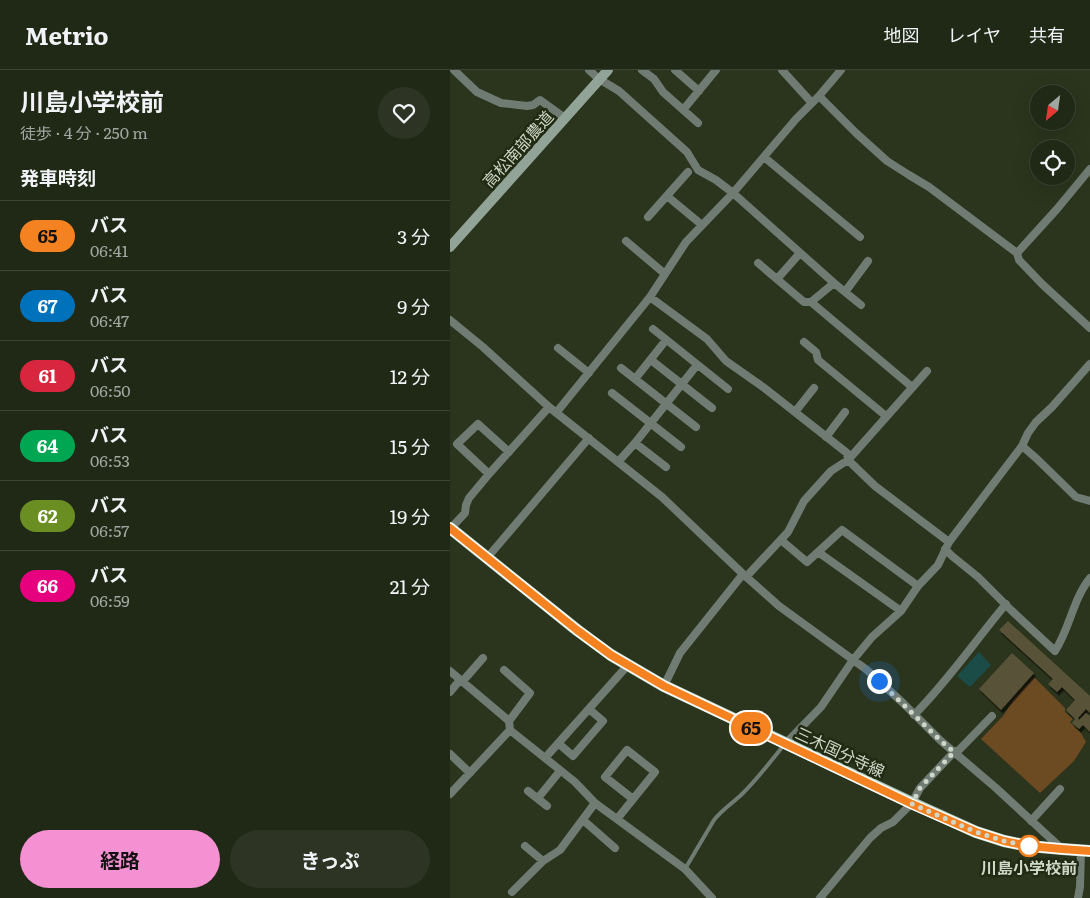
<!DOCTYPE html>
<html lang="ja">
<head>
<meta charset="utf-8">
<style>
  body { margin:0; font-family:Literata,"Noto Sans JP",serif; background:#2d3423; color:#f1f3f6; height:100vh; display:flex; flex-direction:column; font-size:19px; white-space:nowrap }
  * { box-sizing:border-box; margin:0 }
  p { font-size:16px; color:#a2a6a1 }
  .icon { flex:none; width:28px; height:28px; fill:none; stroke:currentColor; stroke-width:2; stroke-linecap:round; stroke-linejoin:round }
  .map { position:relative; flex:1; overflow:hidden }
  .drawer { display:flex; flex-direction:column; background:#202816; width:450px }
  .drawer>* { flex:none }
  .badge { padding:0 10px; border-radius:16px; font-size:18px; line-height:32px }
  .needle { width:32px; rotate:209deg }
  .buttons { position:absolute; left:580px; top:15px; display:grid; gap:10px }
  .buttons a { display:grid; place-items:center; width:45px; height:45px; border-radius:50%; background:#202816; box-shadow:0 5px 20px #0002,0 0 0 1px #3d4435; font-size:25px }
  .you { position:absolute; width:25px; height:25px; margin:-12px; border:4px solid #fff; border-radius:50%; background:#1a73e8; box-shadow:0 0 0 8px #1a73e833 }
  .map>.badge { position:absolute; translate:-50% -50%; box-shadow:0 0 0 2px #fff }
  h2 { padding:0 20px; font-size:19px; line-height:45px }
  .round { display:grid; place-items:center; flex:none; width:52px; height:52px; border-radius:26px; background:#2d3423 }
  .overview { display:flex; align-items:center; justify-content:space-between; height:85px; padding:0 20px }
  h1 { font-size:24px; font-weight:700; line-height:38px }
  .primary-button { display:flex; gap:10px; margin-top:auto; padding:10px 20px }
  .primary-button a { flex:1; height:58px; border-radius:30px; background:#f591d2; color:#111; font-size:20px; font-weight:700; line-height:58px; text-align:center }
  .primary-button a+a { background:#2d3423; color:#f1f3f6 }
  ul { padding:0; list-style:none }
  li { display:flex; align-items:center; gap:15px; height:70px; padding:0 20px; border-top:1px solid #3d4435 }
  li div { flex:1 }
  li b { display:block; font-size:19px }
  li em { font-style:normal }
  li .badge { min-width:55px; font-weight:700; text-align:center }
  header { display:flex; align-items:center; gap:30px; box-sizing:border-box; height:70px; padding:0 25px; background:#202816; border-bottom:1px solid #3d4435 }
  header strong { font-size:24px }
  nav { display:flex; gap:28px; margin-inline-start:auto; font-size:18px }
  main { display:flex; flex:1; min-height:0 }
  .map>svg:first-child { display:block }
  .green { fill:#6c4a22 }
  .water { fill:#1c4c47 }
  .building { fill:#595337; filter:url(#shadow) }
  .lines { fill:none; stroke-linecap:round; stroke-linejoin:round }
  .lane { stroke:#6f7b73; stroke-width:4 }
  .street { stroke:#6f7b73; stroke-width:8 }
  .secondary { stroke:#91a497; stroke-width:10 }
  .primary { stroke:#abc5b4; stroke-width:12 }
  .line-casing { stroke:#fff; stroke-width:11 }
  .line { stroke:#f58220; stroke-width:8 }
  .walk { stroke:#d0d7c8; stroke-width:5; stroke-dasharray:0 9 }
  .stop-dot { fill:#fff; stroke:#f58220; stroke-width:2.5 }
  .labels { text-anchor:middle; stroke-width:5; stroke-linejoin:round; paint-order:stroke }
  .street-label { font-size:16px; fill:#d0d7c8; stroke:#212b13 }
  .stop-label { font-size:16px; font-weight:bold; fill:#d0d7c8; stroke:#212b13 }
</style>
</head>
<body>
<header>
<strong>Metrio</strong>
<nav><a>地図</a><a>レイヤ</a><a>共有</a></nav>
</header>
<main>
<section class="drawer">
<div class="overview"><div><h1>川島小学校前</h1><p>徒歩 · 4 分 · 250 m</p></div><a class="round"><svg class="icon" aria-label="heart" viewBox="0 0 24 24"><path d="M12 20l-8-8c-3-5 5-10 8-4 3-6 11-1 8 4z"/></svg></a></div>
<h2>発車時刻</h2>
<ul>
<li><span class="badge" style="background:#f58220;color:#111">65</span><div><b>バス</b><p>06:41</p></div><em>3 分</em></li>
<li><span class="badge" style="background:#0072bc;color:#fff">67</span><div><b>バス</b><p>06:47</p></div><em>9 分</em></li>
<li><span class="badge" style="background:#d7263d;color:#fff">61</span><div><b>バス</b><p>06:50</p></div><em>12 分</em></li>
<li><span class="badge" style="background:#00a651;color:#fff">64</span><div><b>バス</b><p>06:53</p></div><em>15 分</em></li>
<li><span class="badge" style="background:#6b8e23;color:#fff">62</span><div><b>バス</b><p>06:57</p></div><em>19 分</em></li>
<li><span class="badge" style="background:#e6007e;color:#fff">66</span><div><b>バス</b><p>06:59</p></div><em>21 分</em></li>
</ul>
<div class="primary-button"><a>経路</a><a>きっぷ</a></div>
</section>
<div class="map">
<svg width="640" height="828" viewBox="0 0 640 828">
  <defs>
    <filter id="shadow"><feDropShadow dx="2" dy="3.5" stdDeviation="0" flood-color="#0009"/></filter>
  </defs>
  <rect width="100%" height="100%" fill="#2b351d"/>
  <path class="green" d="M 584,607 L 615,638 L 615,642 L 623,649 L 620,652 L 631,663 L 636,672 L 624,691 L 590,723 L 531,669 L 553,646 L 564,629 Z"/>
  <path class="water" d="M 529,582 L 541,595 L 520,617 L 507,606 Z"/>
  <path class="building" d="M 558,551 L 640,626 L 640,643 L 636,639 L 628,648 L 629,650 L 636,643 L 640,646 L 640,662 L 633,655 L 629,659 L 622,653 L 625,649 L 616,640 L 625,630 L 612,617 L 607,622 L 598,614 L 603,609 L 549,560 Z
    M 562,583 L 584,603 L 551,640 L 529,619 Z"/>
  <g class="lines">
    <path class="lane" d="M 235,799 L 264,750 C 271,741 281,734 290,726 C 306,711 320,692 334,675"/>
    <path class="street" d="M 4,0 L 27,22 L 51,33 L 77,36 L 83,35 L 90,30 L 115,48
      M 139,0 L 149,9 L 169,21 L 237,82 L 248,100 L 266,110 L 283,123 L 384,213 L 361,232 L 462,317
      M 192,0 L 204,9 L 213,22 L 248,53
      M 225,0 L 249,21
      M 332,0 L 362,33
      M 369,26 L 406,63 L 437,91 L 459,105 L 479,117 L 567,183 L 569,190 L 592,214 L 640,258
      M 233,40 L 266,0
      M 314,87 L 410,167
      M 217,126 L 252,155
      M 198,147 L 238,102
      M 176,171 L 215,204
      M 567,183 L 607,139 L 640,99
      M 308,193 L 354,232 L 361,232
      M 327,209 L 350,183
      M 384,213 L 411,235
      M 395,222 L 418,191
      M 200,227 L 257,269 L 276,291 L 313,317 L 397,383 L 398,390 L 425,416 L 499,472
      M 0,250 L 33,277 L 99,337 L 212,427 L 293,504 L 329,536 L 417,600 L 453,633 L 491,671 L 546,718 L 611,778
      M 203,259 L 278,319
      M 354,272 L 366,282 L 368,290 L 436,346
      M 108,278 L 139,303
      M 201,290 L 262,338
      M 171,298 L 246,357
      M 185,309 L 216,270
      M 162,323 L 231,377
      M 345,342 L 364,318
      M 106,343 L 200,227 L 236,172 L 283,123 L 346,49 L 369,26 L 391,0
      M 376,367 L 395,342
      M 185,373 L 216,397
      M 572,376 L 586,388 L 626,427 L 640,431
      M 168,392 L 185,373 L 247,295
      M 39,404 L 7,374 L 28,354 L 59,382
      M 0,459 L 15,443 L 16,435 L 19,428 L 39,404 L 99,337
      M 331,470 L 357,492 L 368,482 L 451,541
      M 495,479 L 502,486 L 528,507 L 562,541 L 605,581 C 620,558 623,529 640,508
      M 368,482 L 392,460 L 468,516
      M 37,488 L 139,368
      M 296,507 L 338,462 L 354,431 L 381,401 L 398,390 L 477,301
      M 54,600 L 80,623 L 59,651
      M 0,601 L 59,651 L 60,660 L 125,712 L 145,733 L 235,799 L 262,828
      M 12,612 L 33,588
      M 214,616 L 230,583 L 293,504
      M 0,622 L 10,610
      M 464,645 C 498,611 525,571 556,534
      M 108,673 L 123,686 L 153,651 L 139,639
      M 335,674 L 371,637 L 403,590 L 422,567 L 451,541 L 468,516 L 488,495 L 499,472 L 572,376 L 578,363 L 586,352 L 602,337 L 640,294
      M 0,684 L 20,703
      M 95,688 L 178,595
      M 78,721 L 97,736
      M 0,724 L 60,660
      M 88,728 L 110,701
      M 167,749 L 205,702 L 177,680 L 155,707 L 183,729
      M 133,750 L 165,778
      M 581,751 L 610,719
      M 75,776 L 93,791
      M 62,822 L 93,791 L 110,780 L 145,733
      M 370,828 L 420,768 L 431,758 L 443,752 L 462,733 L 470,718 L 504,682 L 509,680 L 542,646
      M 628,828 L 630,817 L 631,780"/>
    <path class="secondary" d="M 0,177 L 158,0"/>
    <path class="primary" d="M 0,458 L 127,560 L 161,585 L 214,616 L 462,733 L 526,762 L 554,771 L 579,776 L 612,779 L 640,781"/>
  </g>
  <g class="lines">
    <defs>
      <path id="line" d="M 0,458 L 127,560 L 161,585 L 214,616 L 462,734 L 526,762 L 554,771 L 579,776 L 612,779 L 640,781"/>
    </defs>
    <use href="#line" class="line-casing"/>
    <use href="#line" class="line"/>
    <path class="walk" d="M 429,611 L 491,671 L 504,682 L 470,718 L 462,734 L 526,762 L 554,771 L 579,776"/>
  </g>
  <circle class="stop-dot" cx="579" cy="776" r="10"/>
  <g class="labels">
    <g class="street-label">
      <text transform="translate(68 79) rotate(-48)" y="6">高松南部農道</text>
      <text transform="translate(390 682) rotate(25)" y="6">三木国分寺線</text>
    </g>
    <g class="stop-label">
      <text x="579" y="804">川島小学校前</text>
    </g>
  </g>
</svg>
<div class="buttons">
<a><svg class="needle" viewBox="-14 -14 28 28"><path d="M0-13l5 13h-10z" fill="#e53935"/><path d="M0 13l5-13h-10z" fill="#a2a6a1"/></svg></a>
<a><svg class="icon" aria-label="locate" viewBox="0 0 24 24"><circle cx="12" cy="12" r="6"/><path d="M12 2v4M12 18v4M2 12h4M18 12h4"/></svg></a>
</div>
<div class="you" style="left:429px;top:611px"></div>
<b class="badge" style="left:301px;top:658px;background:#f58220;color:#111">65</b>
</div>
</main>
</body>
</html>
